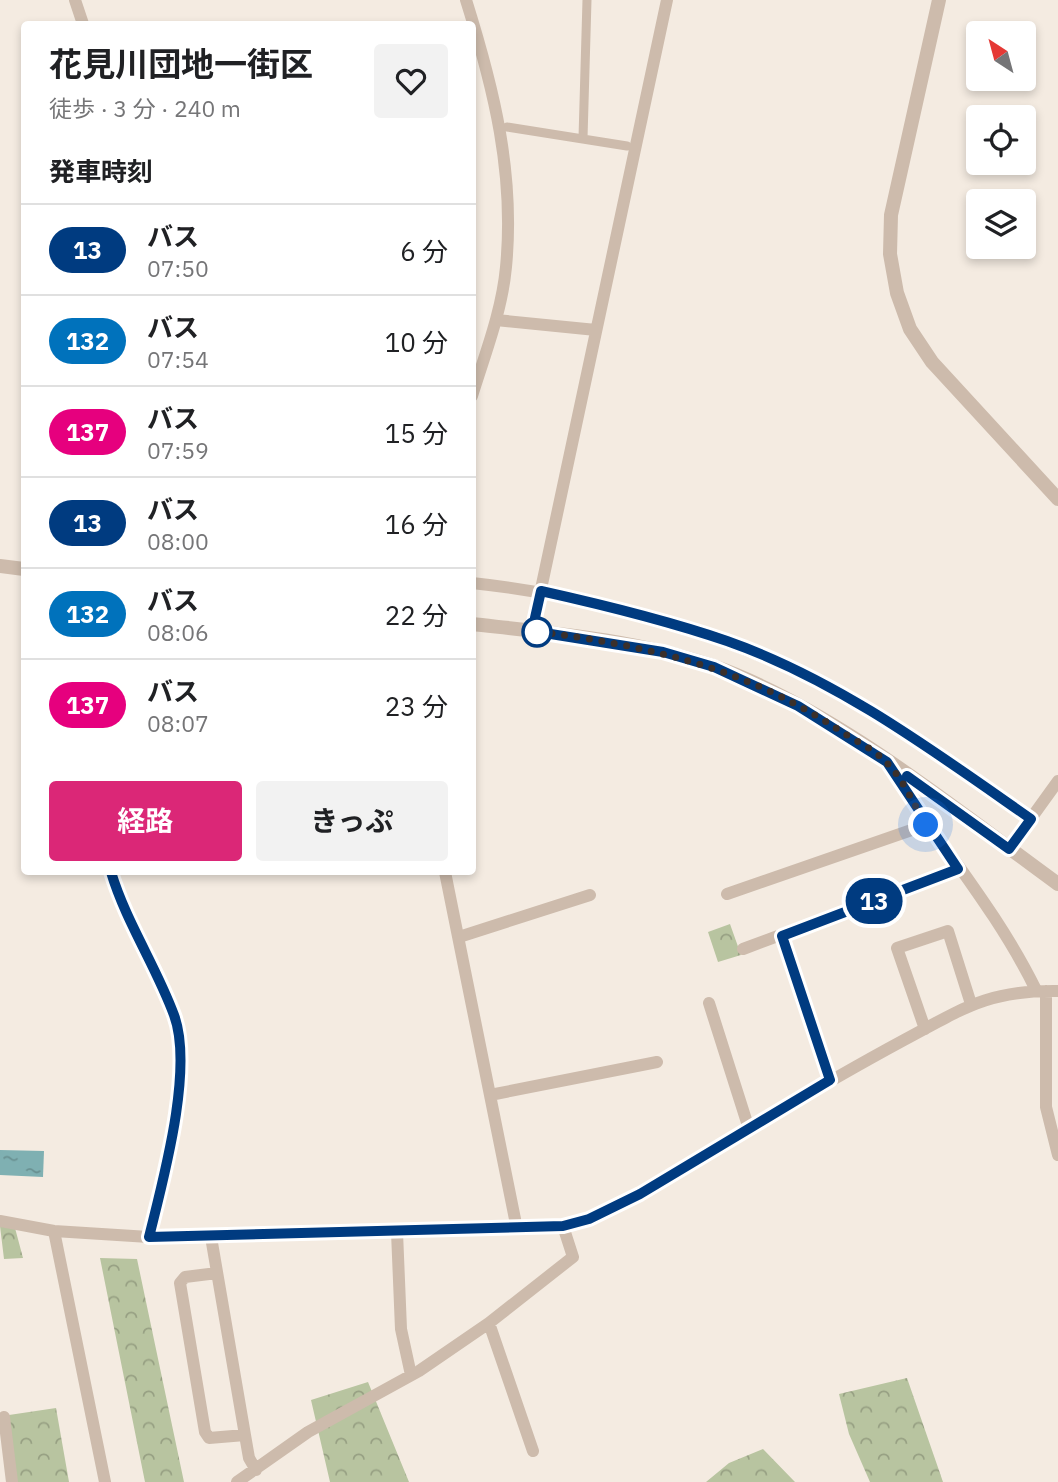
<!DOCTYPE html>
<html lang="ja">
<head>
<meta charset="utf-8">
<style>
  body { margin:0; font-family:"IBM Plex Sans","Noto Sans JP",sans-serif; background:#f2f2f2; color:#202124; height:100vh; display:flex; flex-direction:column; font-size:26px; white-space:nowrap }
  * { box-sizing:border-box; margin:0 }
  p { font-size:23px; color:#757577 }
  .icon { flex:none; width:38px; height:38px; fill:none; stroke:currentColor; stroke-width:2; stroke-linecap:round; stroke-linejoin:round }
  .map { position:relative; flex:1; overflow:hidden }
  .details { position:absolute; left:21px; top:21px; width:455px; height:854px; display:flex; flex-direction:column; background:#fff; border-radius:7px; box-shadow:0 4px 10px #0003 }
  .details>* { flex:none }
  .badge { padding:0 14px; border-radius:23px; font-size:24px; line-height:46px }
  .needle { width:46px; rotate:324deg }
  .controls { position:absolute; left:966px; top:21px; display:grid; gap:14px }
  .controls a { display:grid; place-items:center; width:70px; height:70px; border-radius:7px; background:#fff; box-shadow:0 4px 10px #0003; font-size:35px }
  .you { position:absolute; width:35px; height:35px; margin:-18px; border:5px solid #fff; border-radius:50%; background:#1a73e8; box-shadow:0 0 0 10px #1a73e833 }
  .map>.badge { position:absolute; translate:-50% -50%; box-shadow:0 0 0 4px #fff }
  h2 { padding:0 28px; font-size:26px; line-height:63px }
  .round { display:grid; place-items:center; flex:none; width:74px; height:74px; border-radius:7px; background:#f2f2f2 }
  .head { display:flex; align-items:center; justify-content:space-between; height:119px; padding:0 28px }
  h1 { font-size:33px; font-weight:700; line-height:52px }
  .button { display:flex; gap:14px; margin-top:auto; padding:14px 28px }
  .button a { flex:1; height:80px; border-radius:7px; background:#db2777; color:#fff; font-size:28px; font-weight:700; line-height:80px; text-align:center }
  .button a+a { background:#f2f2f2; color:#202124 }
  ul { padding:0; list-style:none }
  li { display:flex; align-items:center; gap:21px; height:91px; padding:0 28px; border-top:2px solid #e0e0e0 }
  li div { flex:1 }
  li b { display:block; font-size:26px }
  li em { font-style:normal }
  li .badge { min-width:77px; font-weight:700; text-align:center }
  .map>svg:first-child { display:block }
  .forest { fill:url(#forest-crowns) }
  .water { fill:url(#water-ripples) }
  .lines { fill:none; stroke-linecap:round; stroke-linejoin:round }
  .pedestrian { stroke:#cdbbac; stroke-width:9 }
  .minor { stroke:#cdbbac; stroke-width:12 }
  .tertiary { stroke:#cdbbac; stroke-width:14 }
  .line-casing { stroke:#fff; stroke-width:16 }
  .line { stroke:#003b80; stroke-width:10 }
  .walk { stroke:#3b302b; stroke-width:7; stroke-dasharray:0 12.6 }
  .stop-dot { fill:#fff; stroke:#003b80; stroke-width:3.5 }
</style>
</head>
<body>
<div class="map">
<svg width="1058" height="1482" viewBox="0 0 1058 1482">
  <defs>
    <pattern id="forest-crowns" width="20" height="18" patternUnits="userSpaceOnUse" patternTransform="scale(1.75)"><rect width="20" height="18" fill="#b8c4a0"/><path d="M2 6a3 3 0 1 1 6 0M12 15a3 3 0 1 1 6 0" fill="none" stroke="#97a083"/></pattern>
    <pattern id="water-ripples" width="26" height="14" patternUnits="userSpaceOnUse" patternTransform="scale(1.75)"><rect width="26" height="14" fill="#7fb0b2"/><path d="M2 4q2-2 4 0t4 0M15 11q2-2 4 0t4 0" fill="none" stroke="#699091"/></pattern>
  </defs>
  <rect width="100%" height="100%" fill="#f4ebe1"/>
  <path class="forest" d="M 730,924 L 741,955 L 718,962 L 708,932 Z
    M 0,1226 L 15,1228 L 23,1258 L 4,1259 Z
    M 100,1258 L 137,1259 L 184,1482 L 145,1482 Z
    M 907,1378 L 943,1482 L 870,1482 L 849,1434 L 839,1394 Z
    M 368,1382 L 409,1482 L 330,1482 L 311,1400 Z
    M 56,1408 L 69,1482 L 15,1482 L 9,1415 Z
    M 763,1449 L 795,1482 L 706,1482 L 729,1463 Z"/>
  <path class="water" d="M 0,1150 L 44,1151 L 43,1177 L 0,1175 Z"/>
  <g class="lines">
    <path class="pedestrian" d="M 507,127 L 627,146
      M 583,138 L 587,0"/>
    <path class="minor" d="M 75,0 L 83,24
      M 466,0 C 494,89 515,174 506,267 C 502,311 485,354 472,396
      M 496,320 L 596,330
      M 472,583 C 619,599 760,643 887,720 C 936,750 983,786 1031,819
      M 532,631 L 667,0
      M 887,762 C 935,839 996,908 1036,990
      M 1009,849 L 1058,781
      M 111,872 C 126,922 156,966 174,1015 C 195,1070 163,1179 149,1237
      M 445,872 L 517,1229
      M 727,894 L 926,825
      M 782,935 L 829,1080
      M 459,937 L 590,895
      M 743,949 L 959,869
      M 1046,991 L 1046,1107 L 1058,1155
      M 709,1003 L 749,1129
      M 925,1029 L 897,948 L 948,931 L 971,1004
      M 490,1095 L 657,1062
      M 0,1221 L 54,1231 L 149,1237 L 563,1226 C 620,1212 669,1177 719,1147 C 780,1110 841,1074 904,1040 C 964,1008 988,990 1058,991
      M 54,1231 L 105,1482
      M 397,1232 L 401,1329 L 411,1375
      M 211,1237 L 245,1435 L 249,1458 L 256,1470
      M 217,1273 L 185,1277 L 180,1283 L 205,1432 L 209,1438 L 245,1435
      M 489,1323 L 533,1451
      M 4,1417 L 12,1482
      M 237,1482 L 308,1432 L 419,1371 L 489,1323 L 573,1257 L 563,1226"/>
    <path class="tertiary" d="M 939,0 L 891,215 L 890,254 L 897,293 L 910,329 L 932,362 L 1058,499
      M 0,566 L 24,569
      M 472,624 C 553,633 635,640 713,666 C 832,708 956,810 1058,884"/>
  </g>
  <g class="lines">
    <defs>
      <path id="line" d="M 111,872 C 126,922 156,966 174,1015 C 194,1069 163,1180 149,1237 L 563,1226 L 589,1219 L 640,1194 L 830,1080 L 782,936 L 958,869 L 887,762 L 798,706 L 714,667 L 663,652 L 532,631 L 541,591 C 604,605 666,620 727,641 C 838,680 935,752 1031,819 L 1009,849 L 907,776"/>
    </defs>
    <use href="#line" class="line-casing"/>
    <use href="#line" class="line"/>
    <path class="walk" d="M 537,632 L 532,631 C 646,645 745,667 842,732 C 856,741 875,750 886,762 C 903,778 914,805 926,825"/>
  </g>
  <circle class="stop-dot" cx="537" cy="632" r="14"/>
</svg>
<div class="controls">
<a><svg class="needle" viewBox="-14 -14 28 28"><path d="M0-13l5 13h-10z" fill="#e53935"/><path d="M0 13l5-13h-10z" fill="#757577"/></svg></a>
<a><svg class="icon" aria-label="locate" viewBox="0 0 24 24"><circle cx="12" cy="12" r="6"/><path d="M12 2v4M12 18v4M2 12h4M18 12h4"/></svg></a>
<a><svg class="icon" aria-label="layers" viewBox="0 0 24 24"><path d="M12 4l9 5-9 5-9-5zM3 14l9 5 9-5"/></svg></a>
</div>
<div class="you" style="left:926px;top:825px"></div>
<b class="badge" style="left:874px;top:901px;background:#003b80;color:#fff">13</b>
<section class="details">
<div class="head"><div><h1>花見川団地一街区</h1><p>徒歩 · 3 分 · 240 m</p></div><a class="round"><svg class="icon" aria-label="heart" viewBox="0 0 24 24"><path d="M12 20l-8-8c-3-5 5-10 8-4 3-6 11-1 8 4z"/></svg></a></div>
<h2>発車時刻</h2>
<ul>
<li><span class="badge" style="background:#003b80;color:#fff">13</span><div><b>バス</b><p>07:50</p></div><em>6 分</em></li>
<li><span class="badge" style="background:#0072bc;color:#fff">132</span><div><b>バス</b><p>07:54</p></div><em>10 分</em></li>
<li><span class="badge" style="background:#e6007e;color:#fff">137</span><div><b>バス</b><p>07:59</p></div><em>15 分</em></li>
<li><span class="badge" style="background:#003b80;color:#fff">13</span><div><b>バス</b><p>08:00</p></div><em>16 分</em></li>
<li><span class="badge" style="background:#0072bc;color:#fff">132</span><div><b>バス</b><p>08:06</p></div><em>22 分</em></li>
<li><span class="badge" style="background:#e6007e;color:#fff">137</span><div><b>バス</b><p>08:07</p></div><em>23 分</em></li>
</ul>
<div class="button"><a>経路</a><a>きっぷ</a></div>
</section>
</div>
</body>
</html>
